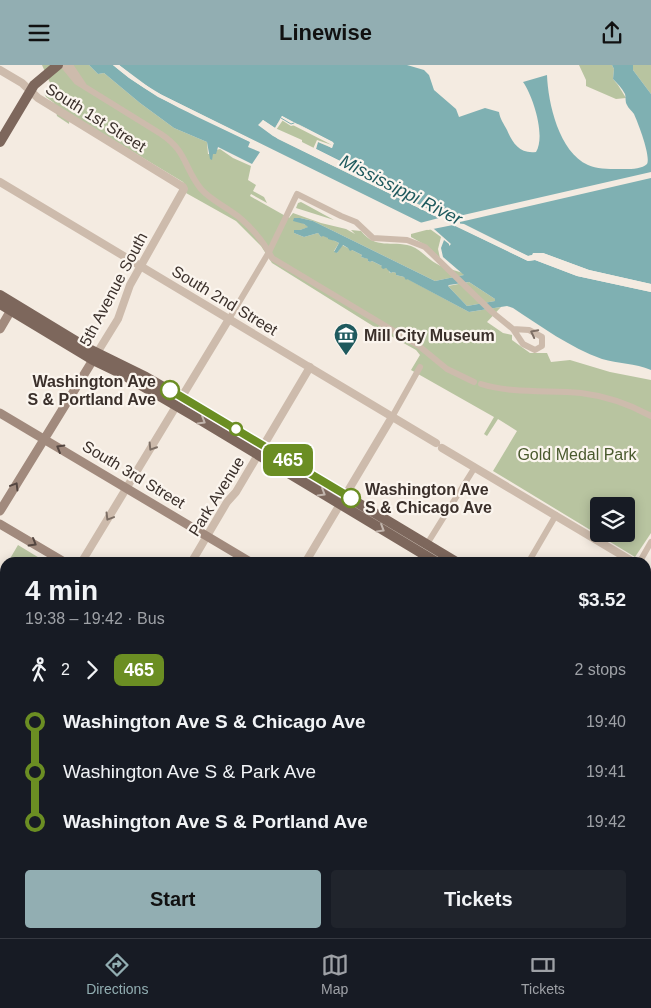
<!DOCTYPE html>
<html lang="en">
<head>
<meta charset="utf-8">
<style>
  body { margin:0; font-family:Arial,sans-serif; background:#20242c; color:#f1f3f6; height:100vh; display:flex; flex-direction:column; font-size:19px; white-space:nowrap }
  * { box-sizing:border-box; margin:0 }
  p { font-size:16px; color:#9ea1a6 }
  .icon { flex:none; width:28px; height:28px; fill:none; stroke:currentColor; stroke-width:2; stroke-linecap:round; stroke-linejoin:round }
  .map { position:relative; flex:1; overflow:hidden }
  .panel { position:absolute; left:0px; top:492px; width:651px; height:381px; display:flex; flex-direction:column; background:#171b24; border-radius:15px 15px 0 0; box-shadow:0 2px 12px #0003 }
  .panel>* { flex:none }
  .badge { padding:0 10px; border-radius:8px; font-size:18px; line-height:32px }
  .controls { position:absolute; left:590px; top:432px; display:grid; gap:10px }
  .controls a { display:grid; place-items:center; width:45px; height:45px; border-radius:5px; background:#171b24; box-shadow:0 2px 12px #0003; font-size:25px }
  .map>.badge { position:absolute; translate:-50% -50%; box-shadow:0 0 0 2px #fff }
  .legs { display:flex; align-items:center; gap:8px; height:55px; padding:0 25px; font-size:16px }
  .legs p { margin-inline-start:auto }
  .summary { display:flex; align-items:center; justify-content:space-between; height:85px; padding:0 25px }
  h1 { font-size:28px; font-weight:800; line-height:38px }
  .cta { display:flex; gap:10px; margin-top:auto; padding:10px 25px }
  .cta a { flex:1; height:58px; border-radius:5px; background:#92aeb2; color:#111; font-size:20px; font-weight:800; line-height:58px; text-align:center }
  .cta a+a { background:#20242c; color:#f1f3f6 }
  ul { padding:0 25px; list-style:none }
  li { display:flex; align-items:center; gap:18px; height:50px; font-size:19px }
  li i { display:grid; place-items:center; width:8px; height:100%; margin:0 6px; background:currentColor }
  li i::after { content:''; width:12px; height:12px; margin:-6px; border:4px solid; border-radius:50%; background:#171b24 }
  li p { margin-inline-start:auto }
  li:first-child i { background:linear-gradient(#0000 50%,currentColor 0) }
  li:last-child i { background:linear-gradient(currentColor 50%,#0000 0) }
  header { display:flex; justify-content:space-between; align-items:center; height:65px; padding:0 25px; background:#92aeb2; color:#111; font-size:22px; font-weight:800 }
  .dock { display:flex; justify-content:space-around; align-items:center; height:70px; border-top:1px solid #363941; background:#171b24; font-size:14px; color:#9ea1a6 }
  .dock a { display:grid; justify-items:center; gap:2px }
  .dock .active { color:#92aeb2 }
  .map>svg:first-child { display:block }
  .green { fill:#b8c4a0; fill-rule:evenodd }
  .water { fill:#7fb0b2; fill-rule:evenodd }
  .pier { fill:#f4ebe1; fill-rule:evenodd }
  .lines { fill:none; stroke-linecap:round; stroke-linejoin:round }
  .stream { stroke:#7fb0b2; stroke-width:1 }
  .minor { stroke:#cdbbac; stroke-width:6 }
  .tertiary { stroke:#cdbbac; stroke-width:8 }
  .secondary { stroke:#a18a7d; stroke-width:9 }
  .primary { stroke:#7d675c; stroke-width:10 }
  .motorway { stroke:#5c4a42; stroke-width:11 }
  .tram { stroke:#3b302b; stroke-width:1 }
  .oneway { stroke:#7d6f65 }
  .oneway2 { stroke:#c2b5ac }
  .oneway3 { stroke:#544640 }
  .line-1-casing { stroke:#fff; stroke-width:11 }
  .line-1 { stroke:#6b8e23; stroke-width:8 }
  .stop-1-dot { fill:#fff; stroke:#6b8e23; stroke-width:2.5 }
  .labels { text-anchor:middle; stroke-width:4.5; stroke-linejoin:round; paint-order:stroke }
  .street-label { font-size:16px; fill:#3b302b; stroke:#fbf5ee }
  .poi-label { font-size:16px; font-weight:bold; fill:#3b302b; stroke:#fbf5ee; text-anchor:start }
  .stop-label { font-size:16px; font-weight:bold; fill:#3b302b; stroke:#fbf5ee; text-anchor:end }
  .park-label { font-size:16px; fill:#4a5a2e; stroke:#fbf5ee }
  .water-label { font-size:18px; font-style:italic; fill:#1f5a5e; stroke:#fbf5ee }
</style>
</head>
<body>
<header><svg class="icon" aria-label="menu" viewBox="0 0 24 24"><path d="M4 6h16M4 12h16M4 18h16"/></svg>Linewise<svg class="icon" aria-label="share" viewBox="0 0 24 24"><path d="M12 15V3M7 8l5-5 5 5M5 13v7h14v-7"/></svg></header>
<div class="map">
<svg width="651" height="873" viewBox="0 0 651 873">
  <rect width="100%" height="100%" fill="#f4ebe1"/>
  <path class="green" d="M 42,0 L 89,0 L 98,9 L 104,8 L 140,38 L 174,63 L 207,77 L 208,89 L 213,89 L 216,85 L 220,84 L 233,93 L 251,101 L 248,115 L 256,120 L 253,126 L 264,132 L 267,138 L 251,129 L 250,131 L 289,153 L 293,148 L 321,158 L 346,164 L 355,169 L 351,165 L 361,166 C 376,185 391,175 411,181 C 422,185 427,194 437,199 C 444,203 455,205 463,208 L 464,210 L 435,216 L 313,156 L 300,153 L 294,153 L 309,162 L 300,165 L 295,165 L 294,168 L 304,172 L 318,168 L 321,172 L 323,170 L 339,178 L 334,186 L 337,188 L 342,180 L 362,190 L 361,192 L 369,194 L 368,196 L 370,197 L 372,196 L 390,205 L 389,207 L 391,208 L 393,207 L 396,208 L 396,210 L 404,212 L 469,247 L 501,242 L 487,257 L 503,268 L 512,270 L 512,275 L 530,288 L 547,288 L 551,297 L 570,295 L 610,307 L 651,315 L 651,468 L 635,492 L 493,406 L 517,366 L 498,354 L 487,371 L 484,369 L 494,352 L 411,305 L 420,290 L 416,285 L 373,261 L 272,198 L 261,181 L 236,156 L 186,128 L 187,124 L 183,117 L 70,49 L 69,59 L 57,51 L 54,38 L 46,32 L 44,27 L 51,20 ZM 599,441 L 626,441 L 626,469 L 599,469 Z
    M 579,0 L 612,0 L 614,4 L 613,14 L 618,20 L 626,33 L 616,34 L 586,21 L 586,15 Z
    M 633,0 L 651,0 L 651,29 L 633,5 Z
    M 280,54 L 291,61 L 298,59 L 334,81 L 316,84 L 302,77 L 302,75 L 275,63 Z
    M 301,137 L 334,155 L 296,143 L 298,138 Z
    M 430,164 L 441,172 L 438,184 L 440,193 L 427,181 L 411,172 L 411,169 Z
    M 469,217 L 495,234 L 495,236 L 467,241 L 448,221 Z
    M 18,480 L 46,497 L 8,497 Z
    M 5,502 L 5,559 L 0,556 L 0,510 Z
    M 651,735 L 651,794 L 646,794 L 646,737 Z"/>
  <path class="water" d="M 89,0 L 113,0 C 153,34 203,54 250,77 L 248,82 L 260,87 L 252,99 L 218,82 L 216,89 L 213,89 L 212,95 L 210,94 L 207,77 L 174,63 L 140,38 L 104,8 L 98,9 Z
    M 119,0 L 407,0 L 424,5 L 429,10 L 434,25 L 456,44 L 459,52 L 485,43 L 499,47 C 500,54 504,59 507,65 C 513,79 520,89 536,87 C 546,71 533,31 523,17 L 547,10 C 548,38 559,87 588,100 C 596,104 608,104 618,104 C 626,104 641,105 647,99 C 651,91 638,58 634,49 C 632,46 628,43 627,40 C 625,37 626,32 625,29 C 622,23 617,18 613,14 L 614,4 L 612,0 L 633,0 L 633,5 L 651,29 L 651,219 L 589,205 L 543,188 L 528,191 L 464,159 L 455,158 L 412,137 L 408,134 L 409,129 L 387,116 L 378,115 L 316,84 L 318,77 L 332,83 L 333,77 L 298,59 L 296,59 L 282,51 L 275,63 L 263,55 L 259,60 L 278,74 L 528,196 L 535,195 L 577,211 L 651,227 L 651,305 C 635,298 618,299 602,294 C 569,282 542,262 513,243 L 507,241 L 469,247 L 407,214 L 406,215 L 404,212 L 396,210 L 396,208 L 393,207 L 391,208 L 386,203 L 383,204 L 381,202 L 382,201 L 372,196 L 370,197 L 368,196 L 368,194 L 361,192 L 362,190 L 352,185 L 350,186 L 348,183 L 343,180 L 337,188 L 334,187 L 339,178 L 335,176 L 328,174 L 328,173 L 323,171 L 321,172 L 318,168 L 304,172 L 294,168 L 294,165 L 300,165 L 308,162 L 304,159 L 293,156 L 294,153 L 300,153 L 313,156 L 435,216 L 464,210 L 443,192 L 441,183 L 444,175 L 449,179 L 449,181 L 451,179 L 434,164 L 162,30 L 139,16 ZM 469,217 L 495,234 L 495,236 L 467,241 L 448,221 L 449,220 Z"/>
  <path class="pier" d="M 113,0 L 119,0 L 154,26 L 264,81 L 263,83 L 158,32 L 129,13 Z
    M 282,51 L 334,78 L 332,83 L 318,77 L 316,84 L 378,115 L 387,116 L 407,126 L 409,129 L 408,134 L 444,152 L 458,149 L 459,151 L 651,107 L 651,113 L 460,157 L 460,159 L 528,191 L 532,190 L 533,188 L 543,188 L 589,205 L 651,219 L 651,222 L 589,207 L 543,190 L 535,190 L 528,193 L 462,161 L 528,194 L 536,192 L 577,209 L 651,224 L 651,227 L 577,211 L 535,195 L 528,196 L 453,160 L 428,165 L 416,159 L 439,153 L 273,71 L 258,60 L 263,55 L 275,63 ZM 283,55 L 332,80 L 317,75 L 313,84 L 314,86 L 377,117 L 386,118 L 406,128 L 405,133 L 274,69 L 262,60 L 263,58 L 276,65 Z"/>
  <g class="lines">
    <path class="stream" d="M 281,53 L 291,59 L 294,58"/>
    <path class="minor" d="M 63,0 L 77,17 L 161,69 C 187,86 184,103 201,124 C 210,134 221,139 232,147 C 247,157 264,176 272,193 L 419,281 L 447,304 L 474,317
      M 70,0 L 84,21
      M 229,254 L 269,187 L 297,129 L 341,151 L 356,157 L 373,173 L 407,175 L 425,182 L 492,247 L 513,264 L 523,279 L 535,285 L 542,281 L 542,272 L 529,265 L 513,264
      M 481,319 C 513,329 548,325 581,328 C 606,331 629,339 651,351
      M 392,352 L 420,302
      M 427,479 L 475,402
      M 528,498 L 556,450
      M 639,498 L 651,477
      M 646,505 L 651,507
      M 0,563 L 5,566
      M 0,574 L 5,577
      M 646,671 L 651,663
      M 494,869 L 501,873
      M 192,873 L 195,869
      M 304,873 L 306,869"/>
    <path class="tertiary" d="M 0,5 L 22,18 L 38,33 L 183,122 L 184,124 L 130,220 L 118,254 L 97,288
      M 0,117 L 436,378
      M 442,383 L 635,498
      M 81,498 L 229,254
      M 191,498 L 227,437 L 236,427 L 310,302
      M 305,498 L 392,352
      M 0,634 L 5,625
      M 0,819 L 5,811
      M 80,873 L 83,869
      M 414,873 L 417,869"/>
    <path class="secondary" d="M 0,264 L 14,240
      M 0,348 L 252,498
      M 0,446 L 96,290
      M 0,459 L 66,498
      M 0,679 L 5,682
      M 0,792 L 5,795
      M 646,835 L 651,837
      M 646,848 L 651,850
      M 128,869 L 135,873
      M 314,869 L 321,873"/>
    <path class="primary" d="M 0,77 L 34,20 L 58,0
      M 0,230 L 89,284 L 146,312 L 188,336 L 458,498
      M 0,239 L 93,295 L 120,308 L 192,350 L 438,498
      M 646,610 L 651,613
      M 646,622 L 651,625"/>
    <path class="motorway" d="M 646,735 L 651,732
      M 646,798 L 651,798
      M 646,824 L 651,828
      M 625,869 L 627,873"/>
    <path class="tram" d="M 0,570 L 5,573
      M 562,869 L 564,873"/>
  </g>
  <defs><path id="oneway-chevron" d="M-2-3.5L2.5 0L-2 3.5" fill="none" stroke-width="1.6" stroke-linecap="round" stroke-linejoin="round" transform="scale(1.25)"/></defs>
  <g class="oneway">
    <use href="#oneway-chevron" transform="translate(534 268) rotate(-153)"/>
    <use href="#oneway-chevron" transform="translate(152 382) rotate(122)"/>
    <use href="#oneway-chevron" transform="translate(109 452) rotate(121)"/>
  </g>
  <g class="oneway2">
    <use href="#oneway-chevron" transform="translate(202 356) rotate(31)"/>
    <use href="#oneway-chevron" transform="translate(322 428) rotate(31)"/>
    <use href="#oneway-chevron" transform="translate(381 464) rotate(31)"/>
  </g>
  <g class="oneway3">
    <use href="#oneway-chevron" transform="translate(60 383) rotate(-150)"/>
    <use href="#oneway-chevron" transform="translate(15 421) rotate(-59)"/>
    <use href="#oneway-chevron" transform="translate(33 478) rotate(30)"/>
  </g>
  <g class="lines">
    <defs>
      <path id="line-1" d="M 170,325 L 351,433"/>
    </defs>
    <use href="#line-1" class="line-1-casing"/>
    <use href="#line-1" class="line-1"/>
  </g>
  <defs>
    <symbol id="museum-pin" viewBox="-11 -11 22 30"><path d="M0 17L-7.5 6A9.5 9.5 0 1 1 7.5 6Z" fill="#1f5a5e" stroke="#fbf5ee"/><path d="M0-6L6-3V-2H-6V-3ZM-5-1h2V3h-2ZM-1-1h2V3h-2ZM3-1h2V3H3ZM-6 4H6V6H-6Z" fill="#fff"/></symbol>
  </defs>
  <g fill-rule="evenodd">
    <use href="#museum-pin" x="332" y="256" width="28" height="38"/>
  </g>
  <g class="stop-1-dot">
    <circle cx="170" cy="325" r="9"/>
    <circle cx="236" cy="364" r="6"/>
    <circle cx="351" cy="433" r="9"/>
  </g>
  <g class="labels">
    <g class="street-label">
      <text transform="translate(96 52) rotate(32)" y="6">South 1st Street</text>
      <text transform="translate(113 224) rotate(-62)" y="6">5th Avenue South</text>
      <text transform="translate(225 235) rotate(31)" y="6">South 2nd Street</text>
      <text transform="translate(134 409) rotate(31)" y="6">South 3rd Street</text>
      <text transform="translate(216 431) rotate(-58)" y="6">Park Avenue</text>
    </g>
    <g class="poi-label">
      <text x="364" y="276">Mill City Museum</text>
    </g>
    <g class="stop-label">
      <text x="156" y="322">Washington Ave<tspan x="156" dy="18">S &amp; Portland Ave</tspan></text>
      <text x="365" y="430" text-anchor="start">Washington Ave<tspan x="365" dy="18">S &amp; Chicago Ave</tspan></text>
    </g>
    <g class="park-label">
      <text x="577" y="395">Gold Medal Park</text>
    </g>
    <g class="water-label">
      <text transform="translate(401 125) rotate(27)" y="6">Mississippi River</text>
    </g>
  </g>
</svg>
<div class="controls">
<a><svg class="icon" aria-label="layers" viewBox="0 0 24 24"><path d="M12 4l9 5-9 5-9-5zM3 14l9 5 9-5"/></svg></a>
</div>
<b class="badge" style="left:288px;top:395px;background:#6b8e23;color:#fff">465</b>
<section class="panel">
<div class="summary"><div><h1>4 min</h1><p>19:38 – 19:42 · Bus</p></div><b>$3.52</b></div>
<div class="legs"><svg class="icon" aria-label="walk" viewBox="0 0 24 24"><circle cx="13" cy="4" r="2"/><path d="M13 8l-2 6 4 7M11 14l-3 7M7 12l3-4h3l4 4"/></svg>2<svg class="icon" aria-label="forward" viewBox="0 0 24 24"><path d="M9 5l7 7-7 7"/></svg><b class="badge" style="background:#6b8e23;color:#fff">465</b><p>2 stops</p></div>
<ul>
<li><i style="color:#6b8e23"></i><b>Washington Ave S &amp; Chicago Ave</b><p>19:40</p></li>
<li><i style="color:#6b8e23"></i><span>Washington Ave S &amp; Park Ave</span><p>19:41</p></li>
<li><i style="color:#6b8e23"></i><b>Washington Ave S &amp; Portland Ave</b><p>19:42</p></li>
</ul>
<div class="cta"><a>Start</a><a>Tickets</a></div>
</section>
</div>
<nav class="dock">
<a class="active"><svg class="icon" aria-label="directions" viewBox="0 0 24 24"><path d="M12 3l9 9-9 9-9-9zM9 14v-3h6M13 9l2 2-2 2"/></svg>Directions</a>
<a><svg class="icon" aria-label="map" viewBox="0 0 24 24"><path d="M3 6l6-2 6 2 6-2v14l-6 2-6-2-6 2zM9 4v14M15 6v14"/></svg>Map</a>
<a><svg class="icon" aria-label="tickets" viewBox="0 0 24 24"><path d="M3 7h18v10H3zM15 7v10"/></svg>Tickets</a>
</nav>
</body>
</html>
